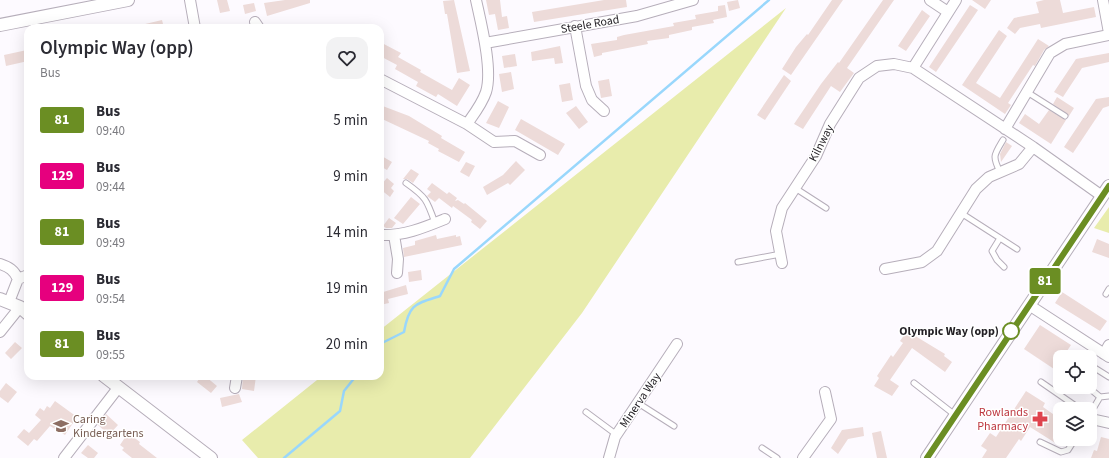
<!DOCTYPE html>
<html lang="en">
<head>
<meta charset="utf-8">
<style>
  body { margin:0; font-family:"Source Sans 3",sans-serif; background:#f2f2f3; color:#2b2b33; height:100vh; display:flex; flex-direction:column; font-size:15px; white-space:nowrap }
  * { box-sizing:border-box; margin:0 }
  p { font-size:13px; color:#7c7c81 }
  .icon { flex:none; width:22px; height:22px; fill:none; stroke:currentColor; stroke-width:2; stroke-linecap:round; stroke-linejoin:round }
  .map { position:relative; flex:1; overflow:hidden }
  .panel { position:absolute; left:24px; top:24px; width:360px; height:356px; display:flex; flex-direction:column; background:#fff; border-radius:12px; box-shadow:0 4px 16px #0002 }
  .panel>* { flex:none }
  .badge { padding:0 8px; border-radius:3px; font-size:14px; line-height:26px }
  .buttons { position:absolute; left:1053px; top:350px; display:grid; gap:8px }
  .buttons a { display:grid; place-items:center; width:44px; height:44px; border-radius:8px; background:#fff; box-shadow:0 4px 16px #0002; font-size:20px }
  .map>.badge { position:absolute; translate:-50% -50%; box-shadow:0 0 0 2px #fff }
  .round { display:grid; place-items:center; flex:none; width:42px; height:42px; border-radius:12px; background:#f2f2f3 }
  .head { display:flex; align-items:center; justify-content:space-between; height:68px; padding:0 16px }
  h1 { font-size:19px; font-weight:600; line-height:30px }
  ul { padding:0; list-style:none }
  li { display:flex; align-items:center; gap:12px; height:56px; padding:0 16px }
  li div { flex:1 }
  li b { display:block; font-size:15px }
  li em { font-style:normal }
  li .badge { min-width:44px; font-weight:700; text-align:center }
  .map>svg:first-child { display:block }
  .park { fill:#e8ecac }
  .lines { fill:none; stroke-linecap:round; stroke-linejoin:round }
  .stream { stroke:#99d7fc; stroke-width:2.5 }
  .building { fill:#eddbd9 }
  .service-casing { stroke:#b6aeba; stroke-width:7 }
  .minor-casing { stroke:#b6aeba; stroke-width:12 }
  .tertiary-casing { stroke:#b6aeba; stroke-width:14 }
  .service { stroke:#fff; stroke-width:5 }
  .minor { stroke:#fff; stroke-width:10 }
  .tertiary { stroke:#fff; stroke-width:12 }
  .line-casing { stroke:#fff; stroke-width:9 }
  .line { stroke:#6b8e23; stroke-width:6 }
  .stop-dot { fill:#fff; stroke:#6b8e23; stroke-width:2 }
  .labels { text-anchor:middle; stroke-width:3; stroke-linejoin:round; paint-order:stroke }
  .street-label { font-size:12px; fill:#221f24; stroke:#fff }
  .stop-label { font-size:12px; font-weight:bold; fill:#221f24; stroke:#fff; text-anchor:end }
  .health-label { font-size:12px; fill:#be3a42; stroke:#fff; text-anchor:end }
  .education-label { font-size:12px; fill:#785e54; stroke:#fff; text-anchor:start }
</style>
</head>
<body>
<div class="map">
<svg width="1109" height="458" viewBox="0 0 1109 458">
  <rect width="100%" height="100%" fill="#fdfaff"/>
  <path class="park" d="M 786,8 L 582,313 L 470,458 L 258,458 L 242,440 L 322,376 L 380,376 L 380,330 Z
    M 1109,207 L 1109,233 L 1094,228 Z"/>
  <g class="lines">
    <path class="stream" d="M 380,344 L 404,332 C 409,304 415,304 440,296 L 454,269 L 769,0
      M 284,458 L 340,411 L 344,391 L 356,376"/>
  </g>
  <path class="building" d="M 217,0 L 227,0 L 230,11 L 220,13 Z
    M 285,0 L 310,0 L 310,3 L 267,16 L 264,3 Z
    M 454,0 L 470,71 L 457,73 L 447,14 L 445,14 L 443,1 Z
    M 486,0 L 500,0 L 502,17 L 507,16 L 509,28 L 498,30 L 495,14 L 489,15 Z
    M 604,0 L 626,0 L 627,7 L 534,22 L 532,12 Z
    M 738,0 L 740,8 L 729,11 L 727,2 Z
    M 832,0 L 843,0 L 791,75 L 782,69 L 796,47 L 807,34 L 808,35 Z
    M 883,0 L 894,0 L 847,68 L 854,73 L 840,92 L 831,86 L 803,129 L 794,124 L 821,84 L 838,62 L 839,63 Z
    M 972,0 L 991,0 L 985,9 Z
    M 1044,0 L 1060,0 L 1063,13 L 1094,7 L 1096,17 L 1041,28 L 1040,24 L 1020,28 L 1015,34 L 1007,28 L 1014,18 L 1039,13 L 1036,2 Z
    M 254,3 L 256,11 L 245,14 L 243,5 Z
    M 725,5 L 727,17 L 713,20 L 714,23 L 692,27 L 692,30 L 669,35 L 669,38 L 647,41 L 648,44 L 602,53 L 602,55 L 594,57 L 591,44 L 617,40 L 617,37 L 624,35 L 674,26 L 673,23 L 696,19 L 695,15 L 718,11 L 718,6 Z
    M 970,5 L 978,10 L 936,72 L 929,67 Z
    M 922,10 L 930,16 L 906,51 L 898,46 Z
    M 162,20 L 164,28 L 141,28 L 141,25 Z
    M 999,30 L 1007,36 L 976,83 L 1000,98 L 1038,39 L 1049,46 L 1044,50 L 1035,66 L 1033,65 L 1008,103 L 1011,105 L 1005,114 L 962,85 Z
    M 380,42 L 401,53 L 398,57 L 421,70 L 420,72 L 452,90 L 459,78 L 470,85 L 457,106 L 438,94 L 436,97 L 416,86 L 418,82 L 395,69 L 397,65 L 380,56 Z
    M 560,46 L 563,63 L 555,64 L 554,58 L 532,61 L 531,52 Z
    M 27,50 L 28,61 L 6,66 L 4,55 Z
    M 1109,53 L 1109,62 L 1082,68 L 1063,97 L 1054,92 L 1076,59 Z
    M 515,54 L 517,66 L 504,68 L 502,56 Z
    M 511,72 L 514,89 L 502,92 L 499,74 Z
    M 784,75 L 791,81 L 765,120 L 757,115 Z
    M 609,79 L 612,96 L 601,98 L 598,81 Z
    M 570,83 L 573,100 L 562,102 L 559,85 Z
    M 1057,97 L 1074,108 L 1069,116 L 1053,104 Z
    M 1109,97 L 1109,106 L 1103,108 L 1073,153 L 1064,147 L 1096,99 Z
    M 498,101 L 509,107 L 499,128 L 486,123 Z
    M 380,105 L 409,116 L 442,136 L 441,138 L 465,152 L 459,162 L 438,151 L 439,149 L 428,143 L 429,141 L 380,118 Z
    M 576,106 L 588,122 L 579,129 L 566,113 Z
    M 1049,110 L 1066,120 L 1051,144 L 1019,123 L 1025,114 L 1039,124 Z
    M 521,119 L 565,144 L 558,155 L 515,130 Z
    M 1006,142 L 1012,146 L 1001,162 L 1000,154 Z
    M 380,155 L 392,162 L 387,170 L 380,166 Z
    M 516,161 L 525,170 L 510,185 L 508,183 L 487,195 L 483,187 L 503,175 Z
    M 466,162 L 475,166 L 469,177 L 460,172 Z
    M 411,169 L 419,174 L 413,183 L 407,179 L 403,179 Z
    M 387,178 L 394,184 L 391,188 L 394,191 L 390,197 L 380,189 L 380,186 Z
    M 432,183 L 447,194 L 449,192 L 457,198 L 455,201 L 458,200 L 464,204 L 465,203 L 487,221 L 480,229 L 471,222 L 472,220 L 453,206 L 452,208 L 439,198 L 435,202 L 427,196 L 431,192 L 427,189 Z
    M 411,197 L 420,204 L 403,224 L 394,218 Z
    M 389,218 L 396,223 L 392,228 L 386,228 L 383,226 Z
    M 436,235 L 437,239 L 456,235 L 456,237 L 460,236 L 462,245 L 404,257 L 403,248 L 415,245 L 415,241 Z
    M 1097,239 L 1109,244 L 1109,258 L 1092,252 Z
    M 421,270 L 422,280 L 409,282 L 408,272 Z
    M 406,285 L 408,294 L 388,299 L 389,303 L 380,305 L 380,293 Z
    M 1062,292 L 1107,321 L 1100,331 L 1055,303 Z
    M 1040,325 L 1071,345 L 1063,357 L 1060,357 L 1060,373 L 1024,349 Z
    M 907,331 L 945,354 L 944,356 L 952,362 L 945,372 L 912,348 L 890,380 L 899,386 L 892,396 L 874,386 L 879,378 L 877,376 L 891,355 L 893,357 L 903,343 L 900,341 Z
    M 15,342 L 22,348 L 11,359 L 5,353 Z
    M 201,376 L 205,376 L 217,386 L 211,393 L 197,382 Z
    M 243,376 L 256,376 L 254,391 L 242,389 Z
    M 6,383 L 17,392 L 8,403 L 0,397 L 0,391 Z
    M 1026,391 L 1045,403 L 1043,407 L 1060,419 L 1060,440 L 1057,444 L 1030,427 L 1021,441 L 1019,439 L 1006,458 L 982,458 L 987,450 L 981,446 L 990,433 L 996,437 Z
    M 239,394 L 242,402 L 222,407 L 220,398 Z
    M 55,401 L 77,417 L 65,435 L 50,426 L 37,441 L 34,439 L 28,446 L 17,437 L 24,429 L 29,433 L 41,420 L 35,415 L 40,408 L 44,411 L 47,406 L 50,408 Z
    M 106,414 L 118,425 L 109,435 L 98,425 Z
    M 863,427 L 864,436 L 848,439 L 838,454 L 831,448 L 842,430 Z
    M 881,431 L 887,458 L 877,458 L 872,433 Z
    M 128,433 L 140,442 L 139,444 L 157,458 L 132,458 L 122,450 L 124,448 L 120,445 Z
    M 1101,437 L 1109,439 L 1109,458 L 1091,458 L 1094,450 L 1097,451 Z
    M 88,445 L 98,453 L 94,458 L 88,458 L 81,453 Z"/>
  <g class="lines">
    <defs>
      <path id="service" d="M 1027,92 L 1065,116
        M 1000,172 C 992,156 994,155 1003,140
        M 406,183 C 426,197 427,200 435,223
        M 795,188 L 826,208
        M 961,213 L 1017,249
        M 1000,238 L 992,251 L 997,260 L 1004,267
        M 738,262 L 781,254
        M 1106,294 L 1109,289
        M 1090,365 L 1109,377
        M 1041,382 L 1080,409
        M 914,383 L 955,415
        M 1088,387 L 1100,397
        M 638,403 L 674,426
        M 586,412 L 617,435
        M 1090,414 L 1100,397 L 1109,396
        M 1040,442 L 1061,452 L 1068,450 L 1075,439
        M 762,448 L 777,458"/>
      <path id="minor" d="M 190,0 L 195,28
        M 930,0 L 948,12
        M 1103,0 L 1109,33
        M 255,22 L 259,28
        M 575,26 L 586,86 L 592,100 L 604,111
        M 485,43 L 637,16 L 693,0
        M 913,68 L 956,0
        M 380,79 L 467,124 L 494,142 L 515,141 L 540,155
        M 467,124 C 474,114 482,104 486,92 C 493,70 481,23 476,0
        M 1005,129 L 1050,53 L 1065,44 L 1109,35
        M 380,235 C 404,236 423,228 445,219
        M 394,235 L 398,259 L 397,273
        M 782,263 L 776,231 L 782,208 L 816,156 L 830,124 L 859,78 L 877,66 L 894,64 L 913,68 L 1033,147 L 1102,196
        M 0,264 C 9,267 14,270 18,279 L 9,302
        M 885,269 L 922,262 L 937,251 L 976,189 L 989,177 L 1019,164 L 1033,147
        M 18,279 L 28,275
        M 1029,305 L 1109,357
        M 0,332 L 20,307
        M 1104,354 L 1109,345
        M 235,388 L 237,376
        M 1096,420 L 1109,423
        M 64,458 L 118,388
        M 609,458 L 615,437 L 677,344
        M 803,458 L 831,419 L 825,392"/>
      <path id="tertiary" d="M 0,25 L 128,0
        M 0,299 L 20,307 L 28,314
        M 104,376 L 211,458
        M 927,458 L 1109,186"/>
    </defs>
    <use href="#service" class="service-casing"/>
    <use href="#minor" class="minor-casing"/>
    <use href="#tertiary" class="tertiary-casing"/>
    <use href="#service" class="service"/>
    <use href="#minor" class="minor"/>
    <use href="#tertiary" class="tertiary"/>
  </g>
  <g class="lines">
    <defs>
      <path id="line" d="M 927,458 L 1109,186"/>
    </defs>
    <use href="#line" class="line-casing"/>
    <use href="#line" class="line"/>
  </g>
  <defs>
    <symbol id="pharmacy-bare" viewBox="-9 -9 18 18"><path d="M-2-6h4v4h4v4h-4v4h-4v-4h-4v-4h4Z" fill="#e0444e" stroke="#fff" stroke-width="2.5" paint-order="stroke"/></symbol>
    <symbol id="school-bare" viewBox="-9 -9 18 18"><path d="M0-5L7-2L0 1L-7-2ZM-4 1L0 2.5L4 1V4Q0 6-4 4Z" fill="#8d6e63" stroke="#fff" stroke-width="2.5" paint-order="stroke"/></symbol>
  </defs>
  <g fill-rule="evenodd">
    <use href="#pharmacy-bare" x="1029" y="408" width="22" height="22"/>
    <use href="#school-bare" x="50" y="415" width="22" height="22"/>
  </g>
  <circle class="stop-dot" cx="1011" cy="331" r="8"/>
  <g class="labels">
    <g class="street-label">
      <text transform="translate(590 24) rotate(-10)" y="4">Steele Road</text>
      <text transform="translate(821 143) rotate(-63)" y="4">Kilnway</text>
      <text transform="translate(640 400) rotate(-56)" y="4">Minerva Way</text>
    </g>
    <g class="stop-label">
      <text x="999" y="335">Olympic Way (opp)</text>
    </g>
    <g class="health-label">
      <text x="1028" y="416">Rowlands<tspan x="1028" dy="14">Pharmacy</tspan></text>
    </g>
    <g class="education-label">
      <text x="73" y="423">Caring<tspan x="73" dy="14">Kindergartens</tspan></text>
    </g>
  </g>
</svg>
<div class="buttons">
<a><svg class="icon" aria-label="locate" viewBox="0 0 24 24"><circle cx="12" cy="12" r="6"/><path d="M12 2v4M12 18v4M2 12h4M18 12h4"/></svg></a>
<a><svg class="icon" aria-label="layers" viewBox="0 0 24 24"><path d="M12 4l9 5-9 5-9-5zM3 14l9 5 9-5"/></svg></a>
</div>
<b class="badge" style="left:1045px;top:281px;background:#6b8e23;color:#fff">81</b>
<section class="panel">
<div class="head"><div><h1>Olympic Way (opp)</h1><p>Bus</p></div><a class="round"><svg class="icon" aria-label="heart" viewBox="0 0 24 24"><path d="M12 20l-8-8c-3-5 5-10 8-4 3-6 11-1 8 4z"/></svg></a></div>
<ul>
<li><span class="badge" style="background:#6b8e23;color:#fff">81</span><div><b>Bus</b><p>09:40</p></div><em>5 min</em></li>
<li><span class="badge" style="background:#e6007e;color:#fff">129</span><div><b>Bus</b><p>09:44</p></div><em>9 min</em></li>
<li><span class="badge" style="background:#6b8e23;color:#fff">81</span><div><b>Bus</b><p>09:49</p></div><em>14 min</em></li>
<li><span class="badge" style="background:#e6007e;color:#fff">129</span><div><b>Bus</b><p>09:54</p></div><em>19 min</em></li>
<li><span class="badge" style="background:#6b8e23;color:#fff">81</span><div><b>Bus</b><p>09:55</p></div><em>20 min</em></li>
</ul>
</section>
</div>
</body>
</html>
